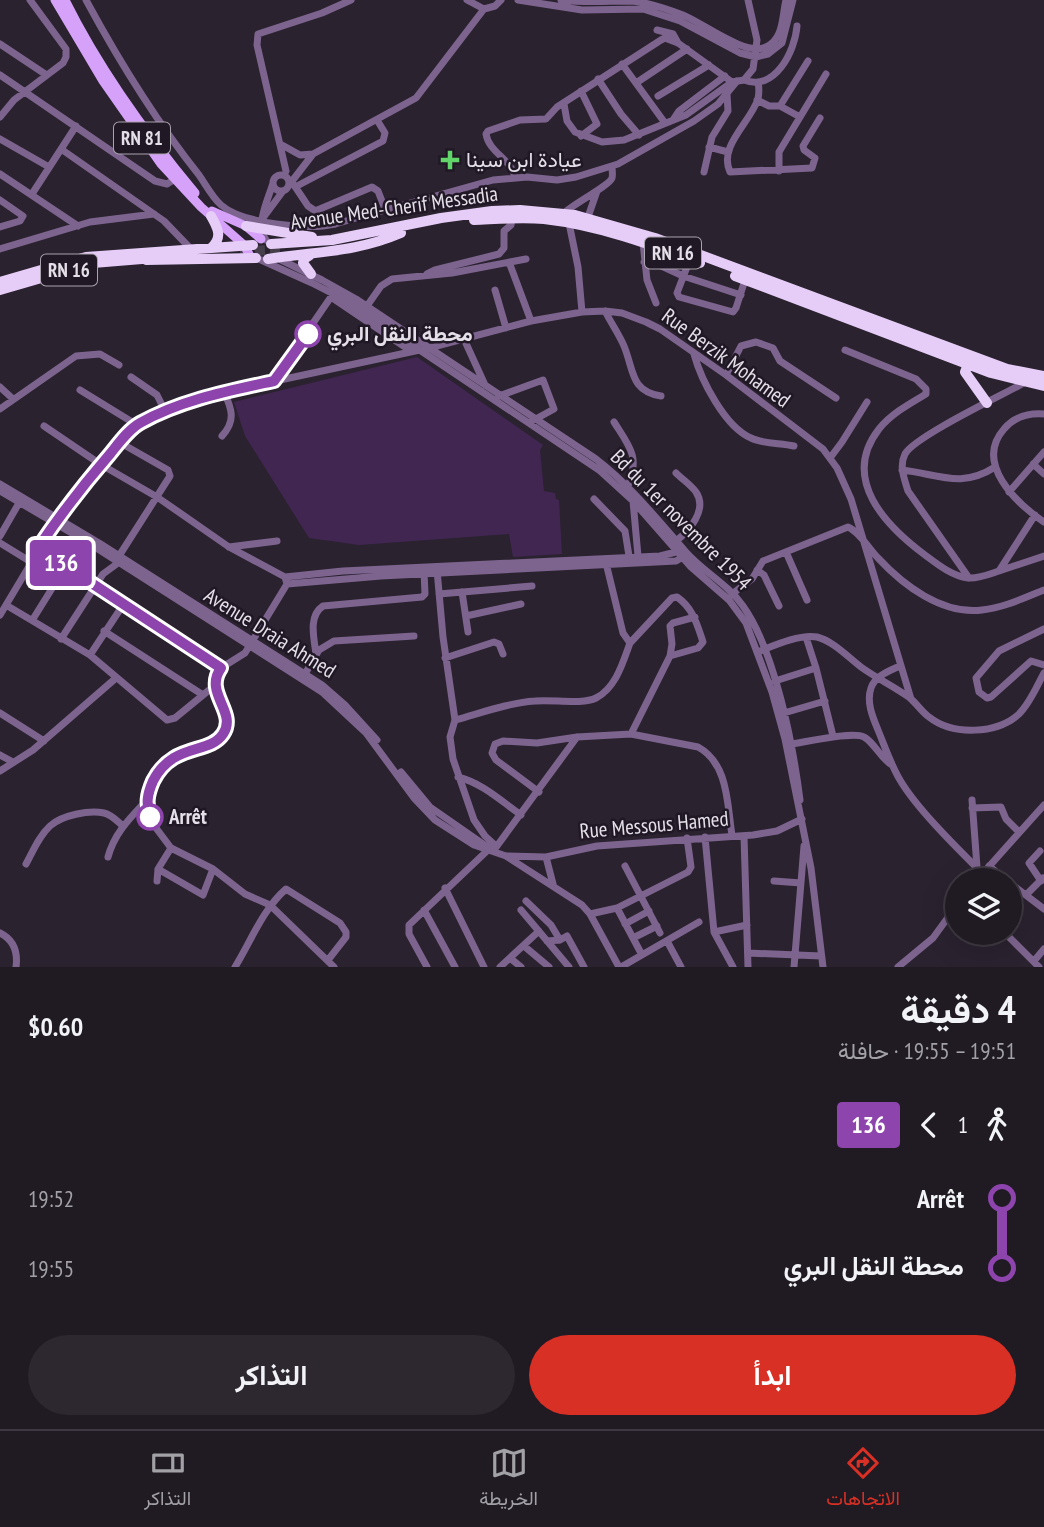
<!DOCTYPE html>
<html lang="ar">
<head>
<meta charset="utf-8">
<style>
  body { margin:0; font-family:"PT Sans Narrow",Vazirmatn,sans-serif; background:#2d2730; color:#f1f3f6; direction:rtl; height:100vh; display:flex; flex-direction:column; font-size:26px; white-space:nowrap }
  * { box-sizing:border-box; margin:0 }
  p { font-size:23px; color:#a2a1a6 }
  .icon { flex:none; width:38px; height:38px; fill:none; stroke:currentColor; stroke-width:2; stroke-linecap:round; stroke-linejoin:round }
  .map { position:relative; height:967px; overflow:hidden; direction:ltr }
  .side { display:flex; flex-direction:column; background:#201a23; flex:1 }
  .side>* { flex:none }
  .badge { padding:0 14px; border-radius:5px; font-size:24px; line-height:46px }
  .fabs { position:absolute; left:945px; top:868px; display:grid; gap:14px }
  .fabs a { display:grid; place-items:center; width:77px; height:77px; border-radius:50%; background:#201a23; box-shadow:0 7px 28px #0002,0 0 0 2px #3d3841; font-size:35px }
  .map>.badge { position:absolute; translate:-50% -50%; box-shadow:0 0 0 4px #fff }
  .legs { display:flex; align-items:center; gap:10px; height:77px; padding:0 28px; font-size:23px }
  .legs p { margin-inline-start:auto }
  .overview { display:flex; align-items:center; justify-content:space-between; height:119px; padding:0 28px }
  h1 { font-size:38px; font-weight:700; line-height:52px }
  .action { display:flex; gap:14px; margin-top:auto; padding:14px 28px }
  .action a { flex:1; height:80px; border-radius:42px; background:#d93025; color:#fff; font-size:28px; font-weight:700; line-height:80px; text-align:center }
  .action a+a { background:#2d2730; color:#f1f3f6 }
  ul { padding:0 28px; list-style:none }
  li { display:flex; align-items:center; gap:24px; height:70px; font-size:26px }
  li i { display:grid; place-items:center; width:10px; height:100%; margin:0 9px; background:currentColor }
  li i::after { content:''; width:18px; height:18px; margin:-9px; border:5px solid; border-radius:50%; background:#201a23 }
  li p { margin-inline-start:auto }
  li:first-child i { background:linear-gradient(#0000 50%,currentColor 0) }
  li:last-child i { background:linear-gradient(currentColor 50%,#0000 0) }
  .tabs { display:flex; justify-content:space-around; align-items:center; height:98px; border-top:2px solid #3d3841; background:#201a23; font-size:19px; color:#a2a1a6 }
  .tabs a { display:grid; justify-items:center; gap:4px }
  .tabs .active { color:#d93025 }
  .map>svg:first-child { display:block }
  .green { fill:#412652 }
  .lines { fill:none; stroke-linecap:round; stroke-linejoin:round }
  .highway-tunnel { stroke:#463e4b; stroke-width:10; stroke-dasharray:10 5; stroke-linecap:butt }
  .minor { stroke:#7d648e; stroke-width:7 }
  .major { stroke:#d6a1f9; stroke-width:9 }
  .highway { stroke:#e6cdf7; stroke-width:10 }
  .line-1-casing { stroke:#fff; stroke-width:16 }
  .line-1 { stroke:#8e44ad; stroke-width:10 }
  .poi-dot { fill:#61d46a; stroke:#201825; stroke-width:2.5 }
  .stop-1-dot { fill:#fff; stroke:#8e44ad; stroke-width:3.5 }
  .labels { text-anchor:middle; stroke-width:5; stroke-linejoin:round; paint-order:stroke }
  .shield { fill:#201825; stroke:#a9a3ae; stroke-width:2 }
  .shield-label { font-size:19px; font-weight:bold; fill:#e4dfe8 }
  .poi-label { font-size:21px; fill:#e4dfe8; stroke:#201825; text-anchor:start }
  .street-label { font-size:21px; fill:#e4dfe8; stroke:#201825 }
  .stop-label { font-size:21px; font-weight:bold; fill:#e4dfe8; stroke:#201825; text-anchor:start }
</style>
</head>
<body>
<div class="map">
<svg width="1044" height="967" viewBox="0 0 1044 967">
  <rect width="100%" height="100%" fill="#2a222f"/>
  <path class="green" d="M 417,357 L 543,445 L 540,450 L 544,491 L 555,493 L 556,499 L 559,500 L 562,554 L 513,557 L 509,534 L 359,545 L 309,538 L 245,436 L 234,402 Z"/>
  <g class="lines">
    <path class="highway-tunnel" d="M 240,252 L 285,249"/>
    <path class="minor" d="M 86,0 C 119,61 156,121 199,175 C 206,185 212,197 221,205 C 243,224 308,230 335,224 L 493,180 L 527,177 L 557,180 L 576,177 L 618,164 L 694,121 L 718,104 L 737,81
      M 467,0 L 484,9
      M 518,0 L 582,10 L 643,9 L 680,21 L 740,53 L 756,57 L 768,54 L 782,43 L 793,0
      M 561,0 C 585,3 607,1 631,1 C 648,2 667,9 683,15 C 703,23 746,57 766,47 C 784,39 782,16 786,0
      M 657,30 L 673,34 L 678,43
      M 0,44 L 45,74
      M 622,64 L 665,123
      M 0,75 L 155,181 L 167,184 L 180,176
      M 598,79 L 621,114 L 639,135
      M 744,80 C 775,92 795,51 797,26
      M 758,82 C 759,87 759,94 758,99 C 750,123 718,146 730,172 L 812,168 L 815,158 L 804,150 L 803,146 L 820,118
      M 636,83 L 687,49
      M 581,91 L 597,124 L 581,136
      M 658,96 L 709,65
      M 757,100 L 769,106 L 780,106 L 800,117
      M 564,104 L 567,121 L 575,132 L 602,142 L 624,140 L 686,115 L 732,82 L 744,80 L 753,69 L 757,40 L 748,0
      M 780,106 L 808,61
      M 0,117 L 14,100 L 63,63 L 66,57 L 66,49 L 30,0
      M 673,120 L 679,111 L 725,76
      M 0,139 L 49,167
      M 282,145 L 300,155 L 313,154
      M 709,147 L 728,152
      M 61,149 L 164,221 L 191,249
      M 286,171 L 257,45 L 258,34 L 322,13 L 351,0
      M 779,171 L 779,152 L 826,74
      M 704,172 L 712,137 L 728,111 L 727,94
      M 0,174 L 78,226
      M273 183a8 8 0 1 1 16 0a8 8 0 1 1-16 0Z
      M 515,178 C 512,159 489,153 486,134 L 488,131 L 520,120 L 546,119 L 557,107 L 661,40 L 665,38 L 678,43 L 732,82
      M 289,185 L 313,154 L 416,98 L 484,9 L 495,6 L 501,0
      M 294,185 L 308,206 L 335,224
      M 295,187 L 383,141 L 385,133 L 377,120
      M 32,194 L 76,126
      M 0,200 L 23,216 L 20,221 L 0,227
      M 315,211 L 372,187 L 378,191 L 385,209
      M 564,213 C 572,205 610,185 612,178 C 613,175 612,170 612,166
      M 588,217 L 597,191
      M 263,218 L 283,191
      M 569,223 L 578,267 L 582,312
      M 266,240 C 255,224 268,200 273,183
      M 643,242 L 647,280 L 656,303
      M 0,249 L 90,222 L 154,214
      M 277,258 L 322,280 L 356,299 L 596,459 C 630,485 657,519 685,551 C 702,571 728,584 743,606 C 775,651 793,745 800,800
      M 690,259 L 677,293 L 679,297 L 733,312 L 736,308 L 745,280
      M 261,260 L 312,283 L 345,300 L 599,470 L 633,501 L 690,566 L 729,600 L 746,623 L 772,692 L 785,739 L 811,868 L 823,967
      M 509,262 L 531,321
      M 644,262 L 657,264 L 683,276 L 741,295
      M 427,274 L 435,270 L 499,254 L 504,248 L 504,231 L 511,225 L 512,218
      M 495,290 L 506,328
      M 331,297 L 411,351
      M 367,306 L 381,286 L 392,279 L 452,273 L 526,259
      M 605,311 C 611,323 619,334 624,346 C 634,370 630,391 661,396
      M 464,339 L 485,385
      M 845,350 L 916,379 L 926,389 L 926,394 C 909,404 891,414 879,429 C 840,479 886,526 925,555 C 937,564 952,576 968,578 C 978,579 990,574 999,571 L 1035,515
      M 694,354 C 701,380 725,427 751,438 C 763,444 780,443 794,446
      M 726,375 L 741,346 L 756,342 L 773,348 L 780,361 L 836,398
      M 131,377 L 157,395 L 165,411
      M 274,380 L 333,294
      M 0,387 L 13,399
      M 80,390 L 137,425
      M 499,396 L 543,380 L 554,409 L 532,421
      M 0,409 L 76,356 L 100,354 L 119,365
      M 1044,414 C 1029,413 1014,417 1004,429 C 974,463 1016,503 1044,522
      M 614,422 C 630,447 640,457 628,486
      M 44,426 L 100,464 L 157,497 L 229,547 L 285,577 L 343,571 L 660,556 L 680,551
      M 222,436 C 236,421 232,409 224,392
      M 830,458 L 842,442 L 867,402
      M 1033,464 L 1044,474
      M 902,470 C 938,474 961,489 995,467
      M 676,473 C 682,479 691,485 696,492 C 708,510 689,531 676,541
      M 0,484 L 99,543 L 322,685 L 346,706 L 377,740
      M 0,491 L 87,542 L 322,692 L 366,733 L 414,798 L 435,820 L 474,845 L 506,856 L 582,905 L 590,914 L 619,967
      M 1009,492 L 1044,452
      M 594,499 L 625,531 L 629,556
      M 633,501 L 638,556
      M 0,536 L 19,503
      M 0,543 L 31,562
      M 229,547 L 277,541
      M 38,548 L 66,566
      M 786,552 L 807,600
      M 119,556 L 170,476 L 168,470 L 119,442
      M 437,570 L 443,637 L 455,720 L 450,737 L 453,759 L 474,820 L 485,836 L 496,846
      M 757,570 L 764,575 L 779,606
      M 999,571 L 1044,556
      M 285,577 L 287,584 L 245,653 L 221,668 L 216,676 L 214,686 L 226,718 L 227,726 L 224,733 L 212,743 L 184,752 L 167,761 L 153,782 L 145,802 L 153,824 L 171,848 L 213,869 L 245,894 L 270,905 L 334,967
      M 969,578 L 908,491 C 904,478 899,466 905,454 C 914,437 1002,395 1024,383
      M 287,584 L 381,576 L 676,561 L 686,555
      M 462,592 L 468,632
      M 439,594 L 532,586
      M 732,594 L 752,579 L 763,561 L 848,527 C 860,532 868,548 878,558 C 903,585 942,615 982,610 C 1003,608 1024,598 1044,590
      M 6,605 L 90,655 L 167,720 L 175,718 L 214,686
      M 0,615 L 55,523 L 100,464 L 137,425 L 178,406 L 224,392 L 429,348 L 531,321 L 582,312 L 605,311 L 622,313 L 646,322 L 660,329 L 726,375 L 823,449 L 837,468 L 851,499 L 911,699
      M 466,616 L 521,604
      M 33,619 L 66,566 L 221,668
      M 1044,629 L 999,651 L 976,678 L 979,692 L 987,698 L 991,697 L 1031,661 L 1044,665
      M 104,631 L 203,695
      M 806,637 L 816,668
      M 61,639 L 103,574 L 118,563
      M 630,643 L 672,598 L 677,597 C 693,608 697,624 703,642 L 698,648 L 670,656
      M 760,651 C 775,645 800,634 817,637 C 833,641 848,657 861,667 C 876,678 895,687 910,698 C 917,704 922,712 929,717 C 953,736 997,734 1019,714 C 1030,703 1037,686 1044,673
      M 316,654 C 314,638 308,616 323,606 L 422,597 L 425,594 L 424,571
      M 90,655 L 123,605
      M 445,658 L 494,642 L 499,644 L 503,654
      M 900,666 C 889,671 875,676 871,688 C 866,702 873,718 878,730 C 885,747 891,765 900,780 C 917,809 958,849 982,873
      M 305,674 L 319,650 L 334,641 L 414,636
      M 775,681 L 816,668 L 833,736
      M 0,713 L 44,741
      M 784,713 L 825,701
      M 455,720 C 481,713 508,703 535,701 C 552,699 582,705 596,698 C 616,688 623,662 630,643 L 623,633 L 606,563
      M 631,734 L 698,747 C 729,764 727,805 732,835
      M 791,744 C 806,742 853,731 864,737 C 874,742 880,758 892,765
      M 0,755 L 13,762
      M 0,771 L 33,750 L 116,678
      M 401,772 L 430,807 L 489,848
      M 458,777 C 482,783 501,801 521,815
      M 539,792 L 496,760 L 492,753 L 495,744 L 503,741 L 537,743 L 577,737 L 631,734 L 670,656 L 672,644 L 670,626 L 673,623 L 695,617
      M 972,800 L 977,867
      M 972,808 L 1001,807 L 1006,819 L 1019,832
      M 744,836 L 748,967
      M 705,837 L 714,932 L 733,967
      M 494,850 L 577,737
      M 1040,851 L 1029,863 L 1041,881
      M 507,856 L 546,857 L 597,846 L 753,835 L 777,831 L 802,819
      M 108,857 C 114,834 129,819 145,802
      M 546,857 L 553,884
      M 26,864 C 33,851 39,836 50,826 C 62,815 89,810 104,813 C 112,815 117,821 123,826
      M 625,866 L 660,933
      M 989,866 L 1006,880
      M 158,869 L 203,895 L 213,869
      M 977,880 L 1044,805
      M 157,881 L 158,869 L 171,848
      M 774,881 L 801,883
      M 1010,883 L 1044,909
      M 445,888 L 484,967
      M 1026,895 L 1043,878
      M 526,901 L 551,925 L 560,940
      M 617,908 L 642,955
      M 424,910 L 455,967
      M 521,910 L 569,967
      M 590,914 L 617,908 L 688,872 L 691,867 L 687,838
      M 625,924 L 649,911
      M 714,932 L 747,925
      M 0,933 C 14,940 18,952 16,967
      M 1005,933 L 1039,967
      M 633,938 L 657,926
      M 547,941 L 560,940 L 567,936 L 584,967
      M 667,941 L 681,967
      M 524,946 L 549,967
      M 748,953 L 821,956
      M 510,958 L 521,967
      M 1034,961 L 1044,949
      M 235,967 C 251,941 263,909 286,889 L 340,923 L 346,932 L 346,937 L 328,960
      M 427,967 L 409,934 L 409,925 L 489,849
      M 500,967 L 539,931
      M 621,967 L 699,922
      M 794,967 L 804,846
      M 898,967 L 933,938 L 957,905"/>
    <path class="major" d="M 55,0 L 103,81 L 161,164 L 201,207 L 244,245 L 251,258
      M 65,0 C 99,69 146,134 195,193
      M 212,211 L 246,226 L 261,239"/>
    <path class="highway" d="M 474,220 C 498,219 521,217 544,219 C 598,225 650,244 700,263
      M 246,226 L 312,237
      M 271,244 L 332,240 L 441,218 L 492,211 L 520,210 L 575,215 L 655,238 L 1007,369 L 1044,376
      M 211,248 C 223,238 218,228 211,216
      M 310,255 L 304,259 L 303,263 L 311,274
      M 268,259 C 317,251 354,253 401,233
      M 146,260 L 256,258
      M 735,276 L 991,373 L 1044,386
      M 0,282 L 86,257 L 253,245
      M 0,290 L 93,263 L 154,258
      M 968,364 L 965,372 L 987,403"/>
  </g>
  <g class="lines">
    <defs>
      <path id="line-1" d="M 150,817 C 146,803 147,795 153,781 C 173,742 209,755 223,734 C 238,712 203,693 221,668 L 38,548 C 60,515 84,484 110,454 C 119,443 128,430 140,423 C 181,400 228,391 274,381 L 308,334"/>
    </defs>
    <use href="#line-1" class="line-1-casing"/>
    <use href="#line-1" class="line-1"/>
  </g>
  <path class="poi-dot" d="M446.5 149.5h7v7h7v7h-7v7h-7v-7h-7v-7h7z"/>
  <g class="stop-1-dot">
    <circle cx="308" cy="334" r="12"/>
    <circle cx="150" cy="817" r="12"/>
  </g>
  <g class="labels">
    <g class="shield">
      <rect x="114" y="122.5" width="56" height="31" rx="5"/>
      <rect x="645" y="237.5" width="56" height="31" rx="5"/>
      <rect x="41" y="254.5" width="56" height="31" rx="5"/>
    </g>
    <g class="shield-label">
      <text x="142" y="145">RN 81</text>
      <text x="673" y="260">RN 16</text>
      <text x="69" y="277">RN 16</text>
    </g>
    <g class="poi-label">
      <text x="466" y="167">عيادة ابن سينا</text>
    </g>
    <g class="street-label">
      <text transform="translate(394 208) rotate(-8)" y="7">Avenue Med-Cherif Messadia</text>
      <text transform="translate(726 358) rotate(36)" y="7">Rue Berzik Mohamed</text>
      <text transform="translate(681 520) rotate(45)" y="7">Bd du 1er novembre 1954</text>
      <text transform="translate(270 633) rotate(32)" y="7">Avenue Draia Ahmed</text>
      <text transform="translate(654 825) rotate(-5)" y="7">Rue Messous Hamed</text>
    </g>
    <g class="stop-label">
      <text x="327" y="341">محطة النقل البري</text>
      <text x="169" y="824">Arrêt</text>
    </g>
  </g>
</svg>
<div class="fabs">
<a><svg class="icon" aria-label="layers" viewBox="0 0 24 24"><path d="M12 4l9 5-9 5-9-5zM3 14l9 5 9-5"/></svg></a>
</div>
<b class="badge" style="left:61px;top:563px;background:#8e44ad;color:#fff">136</b>
</div>
<section class="side">
<div class="overview"><div><h1>4 دقيقة</h1><p>19:51 – 19:55 · حافلة</p></div><b>$0.60</b></div>
<div class="legs"><svg class="icon" aria-label="walk" viewBox="0 0 24 24"><circle cx="13" cy="4" r="2"/><path d="M13 8l-2 6 4 7M11 14l-3 7M7 12l3-4h3l4 4"/></svg>1<svg class="icon" aria-label="back" viewBox="0 0 24 24"><path d="M15 5l-7 7 7 7"/></svg><b class="badge" style="background:#8e44ad;color:#fff">136</b></div>
<ul>
<li><i style="color:#8e44ad"></i><b>Arrêt</b><p>19:52</p></li>
<li><i style="color:#8e44ad"></i><b>محطة النقل البري</b><p>19:55</p></li>
</ul>
<div class="action"><a>ابدأ</a><a>التذاكر</a></div>
</section>
<nav class="tabs">
<a class="active"><svg class="icon" aria-label="directions" viewBox="0 0 24 24"><path d="M12 3l9 9-9 9-9-9zM9 14v-3h6M13 9l2 2-2 2"/></svg>الاتجاهات</a>
<a><svg class="icon" aria-label="map" viewBox="0 0 24 24"><path d="M3 6l6-2 6 2 6-2v14l-6 2-6-2-6 2zM9 4v14M15 6v14"/></svg>الخريطة</a>
<a><svg class="icon" aria-label="tickets" viewBox="0 0 24 24"><path d="M3 7h18v10H3zM15 7v10"/></svg>التذاكر</a>
</nav>
</body>
</html>
